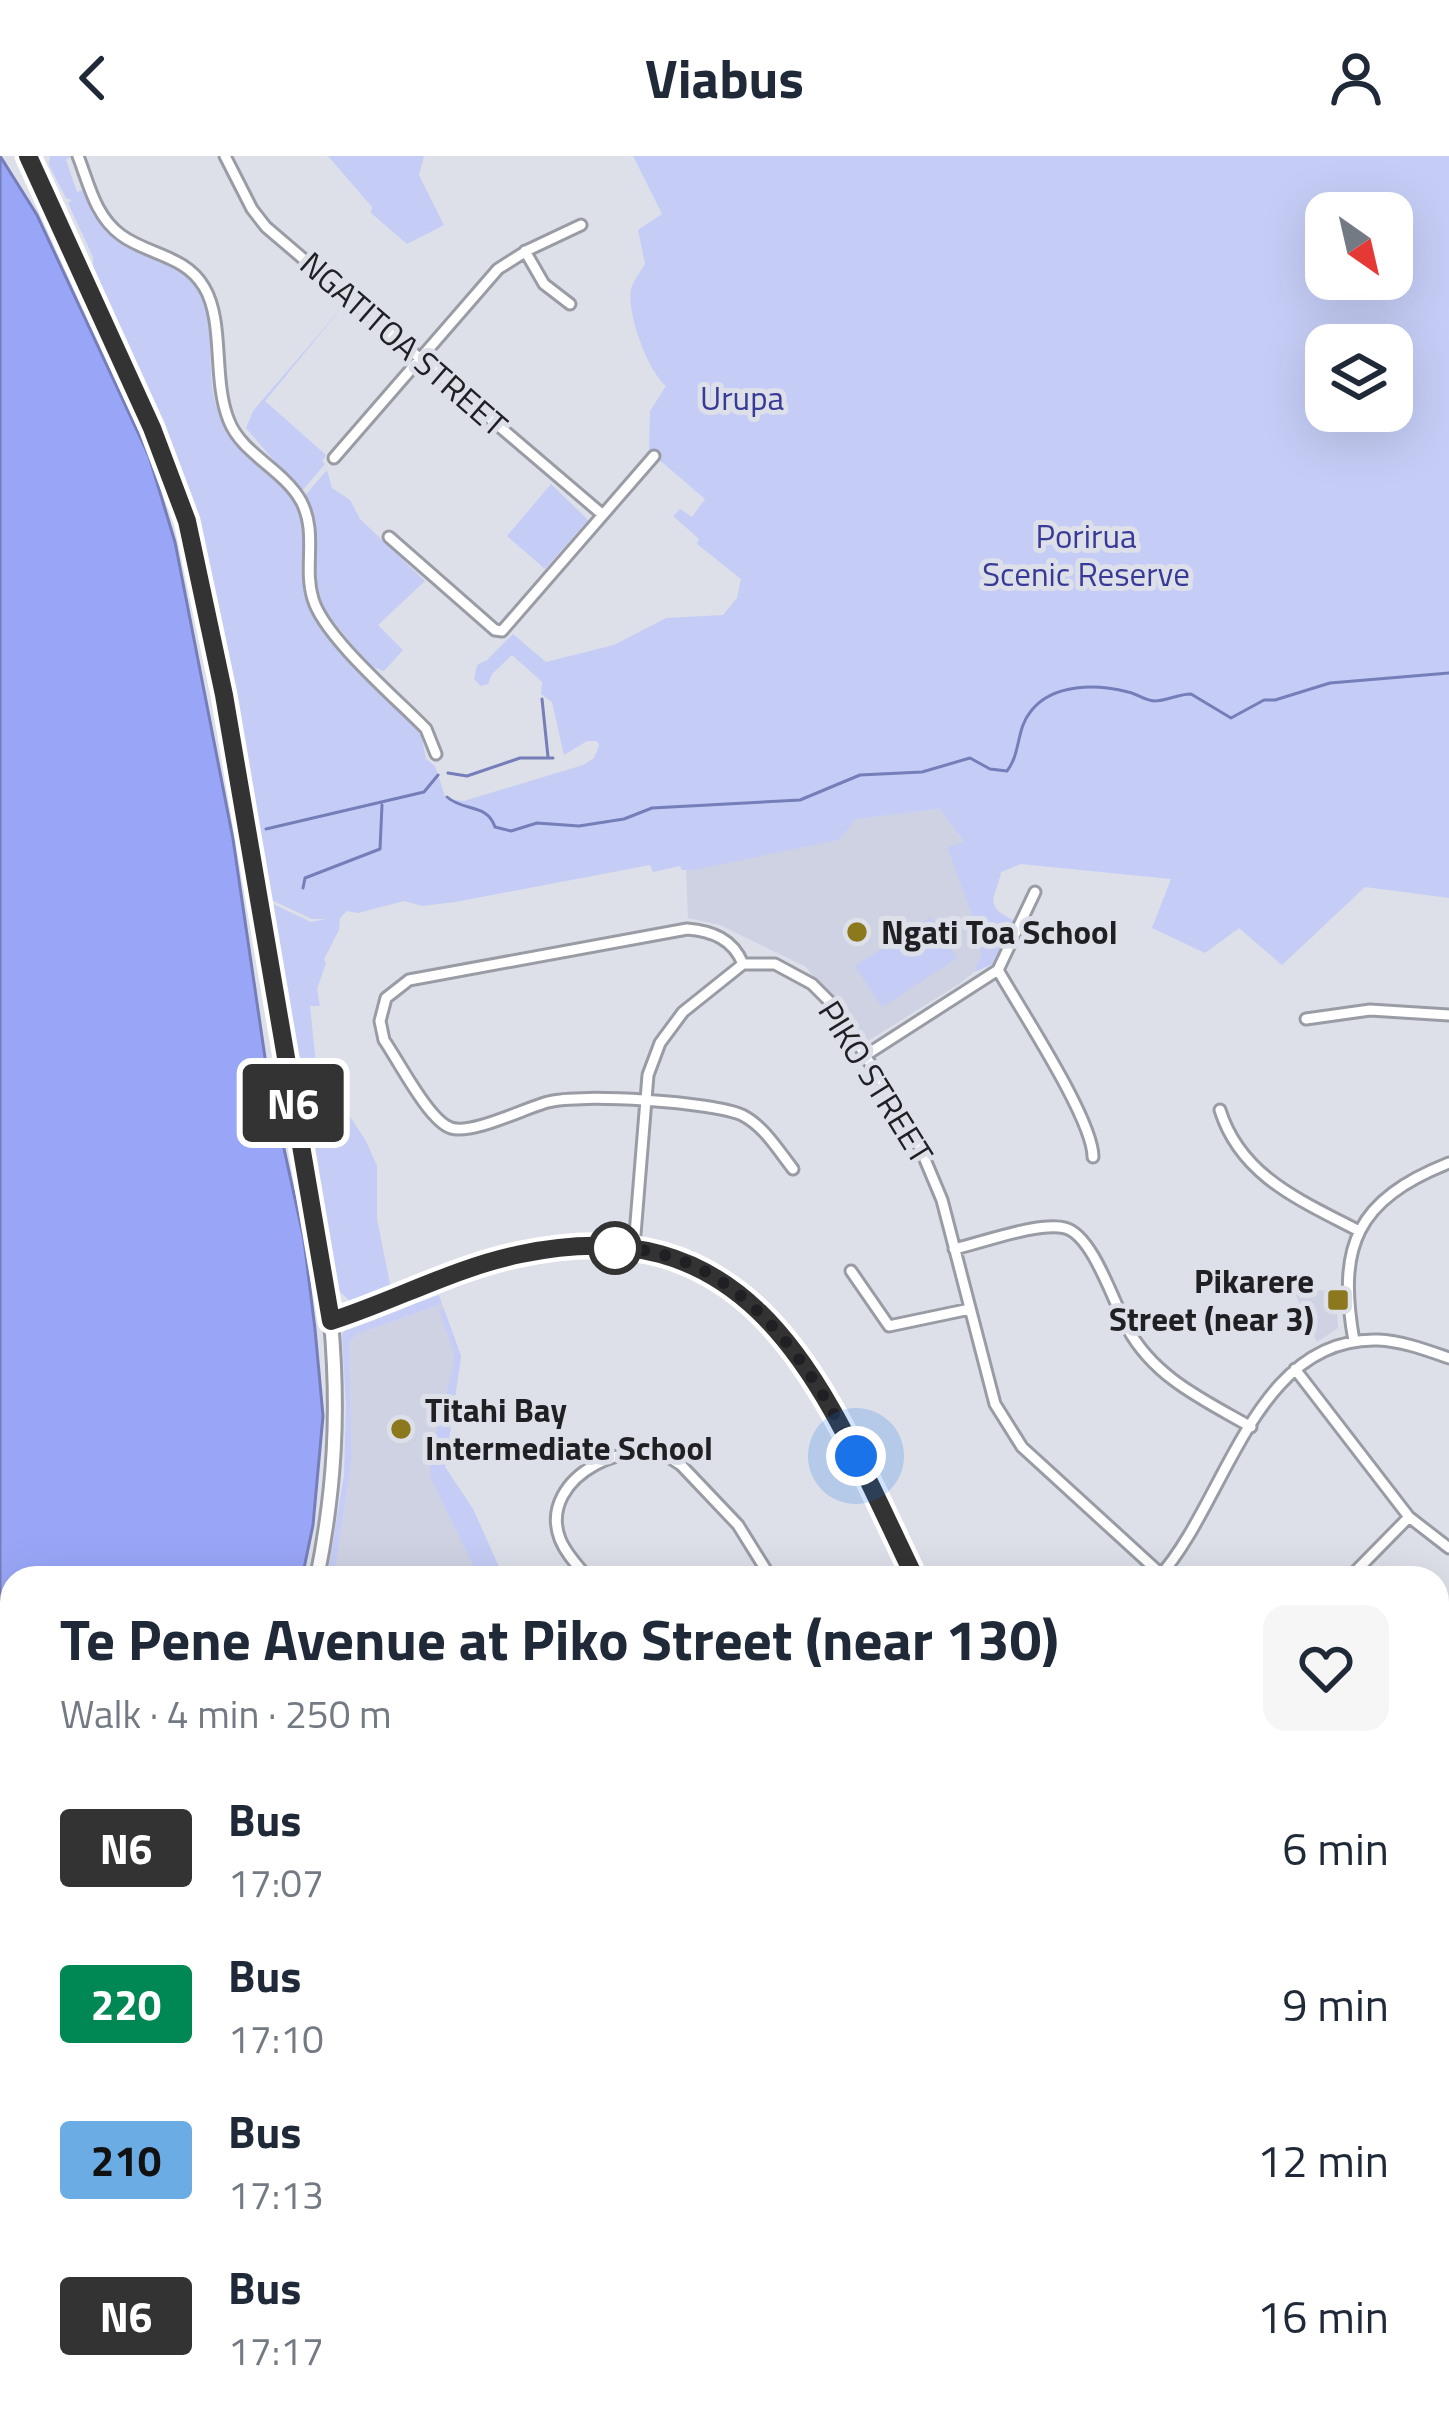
<!DOCTYPE html>
<html lang="en">
<head>
<meta charset="utf-8">
<style>
  body { margin:0; font-family:"Titillium Web",sans-serif; background:#f6f6f7; color:#1f2937; height:100vh; display:flex; flex-direction:column; font-size:45px; white-space:nowrap }
  * { box-sizing:border-box; margin:0 }
  p { font-size:39px; color:#747a83 }
  .icon { flex:none; width:66px; height:66px; fill:none; stroke:currentColor; stroke-width:2; stroke-linecap:round; stroke-linejoin:round }
  .map { position:relative; flex:1; overflow:hidden }
  .panel { position:absolute; left:0px; top:1410px; width:1449px; height:855px; display:flex; flex-direction:column; background:#fff; border-radius:36px 36px 0 0; box-shadow:0 12px 48px #0002 }
  .panel>* { flex:none }
  .badge { padding:0 24px; border-radius:9px; font-size:42px; line-height:78px }
  .needle { width:78px; rotate:146deg }
  .tools { position:absolute; left:1305px; top:36px; display:grid; gap:24px }
  .tools a { display:grid; place-items:center; width:108px; height:108px; border-radius:24px; background:#fff; box-shadow:0 12px 48px #0002; font-size:60px }
  .you { position:absolute; width:60px; height:60px; margin:-30px; border:9px solid #fff; border-radius:50%; background:#1a73e8; box-shadow:0 0 0 18px #1a73e833 }
  .map>.badge { position:absolute; translate:-50% -50%; box-shadow:0 0 0 6px #fff }
  .round { display:grid; place-items:center; flex:none; width:126px; height:126px; border-radius:24px; background:#f6f6f7 }
  .overview { display:flex; align-items:center; justify-content:space-between; height:204px; padding:0 60px }
  h1 { font-size:57px; font-weight:700; line-height:90px }
  ul { padding:0; list-style:none }
  li { display:flex; align-items:center; gap:36px; height:156px; padding:0 60px }
  li div { flex:1 }
  li b { display:block; font-size:45px }
  li em { font-style:normal }
  li .badge { min-width:132px; font-weight:700; text-align:center }
  header { display:flex; justify-content:space-between; align-items:center; height:156px; padding:0 60px; background:#fff; font-size:54px; font-weight:700 }
  .map>svg:first-child { display:block }
  .built { fill:#ced2e3 }
  .green { fill:#c5cdf6; fill-rule:evenodd }
  .water { fill:#99a6f7; stroke:#757eb8; stroke-width:3 }
  .lines { fill:none; stroke-linecap:round; stroke-linejoin:round }
  .stream { stroke:#757eb8; stroke-width:3 }
  .minor-casing { stroke:#9a9ca5; stroke-width:15 }
  .major-casing { stroke:#9a9ca5; stroke-width:18 }
  .minor { stroke:#fff; stroke-width:9 }
  .major { stroke:#fff; stroke-width:12 }
  .line-casing { stroke:#fff; stroke-width:27 }
  .line { stroke:#333; stroke-width:18 }
  .walk { stroke:#202024; stroke-width:12; stroke-dasharray:0 21.6 }
  .poi-dot { fill:#8c781d; stroke:#dddfe9; stroke-width:4.5 }
  .stop-dot { fill:#fff; stroke:#333; stroke-width:6 }
  .labels { text-anchor:middle; stroke-width:10; stroke-linejoin:round; paint-order:stroke }
  .street-label { font-size:33px; fill:#202024; stroke:#dddfe9 }
  .park-label { font-size:33px; fill:#373a96; stroke:#dddfe9 }
  .poi-label { font-size:33px; font-weight:bold; fill:#202024; stroke:#dddfe9; text-anchor:start }
</style>
</head>
<body>
<header><svg class="icon" aria-label="back" viewBox="0 0 24 24"><path d="M15 5l-7 7 7 7"/></svg>Viabus<svg class="icon" aria-label="person" viewBox="0 0 24 24"><circle cx="12" cy="8" r="4"/><path d="M4 21q1-7 8-7t8 7"/></svg></header>
<div class="map">
<svg width="1449" height="2264" viewBox="0 0 1449 2264">
  <rect width="100%" height="100%" fill="#dddfe9"/>
  <path class="built" d="M 941,653 L 964,687 L 948,692 L 981,784 L 981,799 L 974,816 L 959,828 L 863,888 L 806,811 L 720,769 L 688,762 L 686,714 L 839,684 L 855,663 Z
    M 1336,1134 L 1338,1172 L 1317,1186 L 1294,1135 Z
    M 442,1148 L 461,1200 L 445,1311 L 473,1353 L 504,1422 L 334,1422 L 352,1301 L 349,1187 L 357,1178 Z"/>
  <path class="green" d="M 50,0 L 71,0 L 66,4 L 77,36 L 83,34 C 112,108 169,88 197,133 C 219,168 203,220 219,258 C 235,296 276,312 295,348 C 312,380 296,415 308,447 C 326,495 388,538 421,578 L 426,603 L 435,610 L 446,643 L 464,645 L 583,609 L 594,602 L 599,590 L 597,585 L 587,585 L 564,599 L 552,546 L 541,538 L 542,526 L 512,499 L 492,518 L 488,528 L 481,530 L 474,523 L 477,509 L 487,504 L 513,478 L 546,506 L 614,489 L 666,462 L 723,459 L 737,442 L 741,423 L 697,388 L 699,383 L 673,360 L 680,353 L 692,361 L 705,343 L 649,295 L 650,255 L 666,230 C 648,216 626,156 631,133 C 633,125 641,115 645,108 L 638,74 L 662,58 L 633,0 L 1449,0 L 1449,742 L 1365,731 L 1282,809 L 1239,772 L 1205,797 L 1152,772 L 1171,723 L 1021,708 L 1001,716 C 997,740 980,750 1016,765 L 993,808 L 974,816 L 981,799 L 981,784 L 947,691 L 964,686 L 940,653 L 856,663 L 839,684 L 693,714 L 682,714 L 680,710 L 653,716 L 650,709 L 455,746 L 422,750 L 404,745 L 358,757 L 347,755 L 340,762 L 339,774 L 324,803 L 326,807 L 317,833 L 320,850 L 310,850 L 316,909 L 366,985 L 377,1010 L 377,1063 L 391,1133 L 350,1145 L 338,1134 L 316,1026 L 269,746 L 311,766 L 326,763 L 312,763 L 267,742 C 246,613 233,479 194,354 C 168,272 129,195 93,117 L 93,101 L 68,47 L 72,44 L 66,42 L 49,9 ZM 1326,57 L 1392,57 L 1392,123 L 1326,123 ZM 1326,189 L 1392,189 L 1392,255 L 1326,255 Z
    M 328,0 L 424,0 L 419,19 L 444,69 L 407,88 L 371,57 L 372,51 Z
    M 344,149 L 265,245 L 326,299 L 322,305 L 325,308 L 301,336 L 246,272 L 253,255 Z
    M 327,314 L 332,332 L 350,344 L 360,363 L 425,425 L 378,469 L 403,494 L 384,515 L 370,510 L 320,449 L 314,434 L 314,371 L 303,342 Z
    M 551,328 L 588,364 L 545,413 L 507,380 Z
    M 931,761 L 957,802 L 882,851 L 855,810 Z
    M 430,1137 L 432,1140 L 371,1164 L 439,1139 L 442,1148 L 357,1178 L 349,1187 L 352,1301 L 334,1422 L 327,1422 L 344,1319 L 346,1250 L 342,1178 L 351,1167 L 370,1165 L 359,1164 Z
    M 444,1153 L 461,1200 L 445,1311 L 473,1353 L 504,1422 L 479,1422 L 430,1320 L 432,1291 L 453,1212 L 454,1196 L 439,1154 Z
    M 124,2253 L 261,2253 L 269,2264 L 126,2264 Z
    M 270,2253 L 560,2253 L 567,2264 L 403,2261 L 399,2264 L 275,2264 Z
    M 701,2253 L 886,2253 L 880,2264 L 707,2264 Z"/>
  <path class="water" d="M 0,0 L 37,59 L 149,300 L 175,386 L 233,683 L 267,915 L 304,1084 L 315,1173 L 323,1260 L 313,1369 L 302,1422 L 12,1422 L 12,1976 L 0,1977 Z"/>
  <g class="lines">
    <path class="stream" d="M 542,543 L 548,601
      M 448,617 L 467,620 L 520,602 L 553,602
      M 447,641 C 464,656 487,647 495,671 L 511,675 L 537,667 L 579,670 L 624,663 L 652,652 L 800,644 L 860,619 L 922,616 L 970,602 L 990,613 L 1007,615 C 1021,597 1016,573 1031,555 C 1053,527 1097,528 1128,536 C 1137,538 1145,544 1154,545 C 1167,545 1178,538 1191,538 L 1231,562 L 1264,544 L 1275,544 L 1330,527 L 1449,517
      M 266,673 L 424,636 L 438,619
      M 303,732 L 305,722 L 380,693 L 382,649
      M 698,2253 L 704,2264"/>
    <defs>
      <path id="minor" d="M 78,0 C 89,28 95,60 121,79 C 148,99 185,99 204,131 C 225,166 212,224 229,265 C 242,298 283,313 301,345 C 318,377 303,411 313,443 C 324,481 397,543 426,573 L 436,598
        M 225,0 L 252,53 L 266,71 L 603,359
        M 525,95 L 544,128 L 570,148
        M 334,302 L 498,113 L 528,94 L 581,69
        M 389,381 L 495,474 L 502,475 L 654,300
        M 743,808 C 733,783 712,775 687,773 L 409,824 L 386,842 L 380,865 L 384,884 C 398,904 429,965 451,972 C 472,979 525,952 548,946 C 580,937 714,946 742,959 C 764,970 778,994 793,1013
        M 998,814 C 1020,853 1093,963 1093,1001
        M 1306,863 L 1370,854 L 1449,859
        M 866,899 L 998,814 L 1035,736
        M 1220,954 C 1241,1021 1302,1045 1359,1075
        M 634,1091 L 648,919 L 660,887 L 683,856 L 743,808 L 775,808 L 812,828 L 836,852 L 916,982 L 942,1044 L 995,1248 L 1022,1291 L 1162,1419
        M 954,1093 C 981,1087 1040,1065 1065,1072 C 1093,1079 1114,1148 1128,1173 C 1155,1222 1204,1244 1251,1271
        M 851,1115 L 889,1170 L 970,1153
        M 331,1165 C 394,1144 456,1111 521,1098 C 763,1047 829,1245 915,1422
        M 1354,1185 C 1337,1090 1356,1044 1449,1007
        M 1295,1213 L 1409,1361 L 1449,1392
        M 588,1422 C 578,1410 566,1398 560,1383 C 536,1320 637,1273 681,1309 L 738,1369 L 771,1422
        M 1158,1422 C 1226,1348 1254,1180 1378,1184 C 1402,1185 1426,1194 1449,1202
        M 1349,1422 L 1409,1361
        M 1437,1550 L 1449,1530
        M 1437,1800 L 1449,1797
        M 1437,1869 L 1439,1863
        M 1437,1973 L 1449,1974
        M 0,2024 L 12,2006
        M 65,2253 L 67,2264
        M 923,2253 L 943,2264
        M 896,2264 L 902,2253
        M 1228,2264 L 1234,2253"/>
      <path id="major" d="M 28,0 L 152,272 L 187,365 L 224,539 L 331,1165 C 339,1256 335,1332 317,1422
        M 1081,2253 L 1101,2264"/>
    </defs>
    <use href="#minor" class="minor-casing"/>
    <use href="#major" class="major-casing"/>
    <use href="#minor" class="minor"/>
    <use href="#major" class="major"/>
  </g>
  <g class="lines">
    <defs>
      <path id="line" d="M 28,0 L 152,272 L 187,365 L 224,539 L 331,1165 C 394,1145 456,1111 521,1098 C 764,1046 829,1246 915,1422"/>
    </defs>
    <use href="#line" class="line-casing"/>
    <use href="#line" class="line"/>
    <path class="walk" d="M 615,1092 L 608,1092 C 732,1089 807,1200 856,1300"/>
  </g>
  <g class="poi-dot">
    <circle cx="857" cy="776" r="12"/>
    <rect x="1326" y="1132" width="24" height="24" rx="6"/>
    <circle cx="401" cy="1273" r="12"/>
  </g>
  <circle class="stop-dot" cx="615" cy="1092" r="24"/>
  <g class="labels">
    <g class="street-label">
      <text transform="translate(404 188) rotate(41)" y="12">NGATITOA STREET</text>
      <text transform="translate(876 926) rotate(58)" y="12">PIKO STREET</text>
    </g>
    <g class="park-label">
      <text x="742" y="254">Urupa</text>
      <text x="1086" y="392">Porirua<tspan x="1086" dy="38">Scenic Reserve</tspan></text>
    </g>
    <g class="poi-label">
      <text x="881" y="788">Ngati Toa School</text>
      <text x="1314" y="1137" text-anchor="end">Pikarere<tspan x="1314" dy="38">Street (near 3)</tspan></text>
      <text x="425" y="1266">Titahi Bay<tspan x="425" dy="38">Intermediate School</tspan></text>
    </g>
  </g>
</svg>
<div class="tools">
<a><svg class="needle" viewBox="-14 -14 28 28"><path d="M0-13l5 13h-10z" fill="#e53935"/><path d="M0 13l5-13h-10z" fill="#747a83"/></svg></a>
<a><svg class="icon" aria-label="layers" viewBox="0 0 24 24"><path d="M12 4l9 5-9 5-9-5zM3 14l9 5 9-5"/></svg></a>
</div>
<div class="you" style="left:856px;top:1300px"></div>
<b class="badge" style="left:293px;top:947px;background:#333;color:#fff">N6</b>
<section class="panel">
<div class="overview"><div><h1>Te Pene Avenue at Piko Street (near 130)</h1><p>Walk · 4 min · 250 m</p></div><a class="round"><svg class="icon" aria-label="heart" viewBox="0 0 24 24"><path d="M12 20l-8-8c-3-5 5-10 8-4 3-6 11-1 8 4z"/></svg></a></div>
<ul>
<li><span class="badge" style="background:#333;color:#fff">N6</span><div><b>Bus</b><p>17:07</p></div><em>6 min</em></li>
<li><span class="badge" style="background:#008854;color:#fff">220</span><div><b>Bus</b><p>17:10</p></div><em>9 min</em></li>
<li><span class="badge" style="background:#6cace4;color:#111">210</span><div><b>Bus</b><p>17:13</p></div><em>12 min</em></li>
<li><span class="badge" style="background:#333;color:#fff">N6</span><div><b>Bus</b><p>17:17</p></div><em>16 min</em></li>
</ul>
</section>
</div>
</body>
</html>
